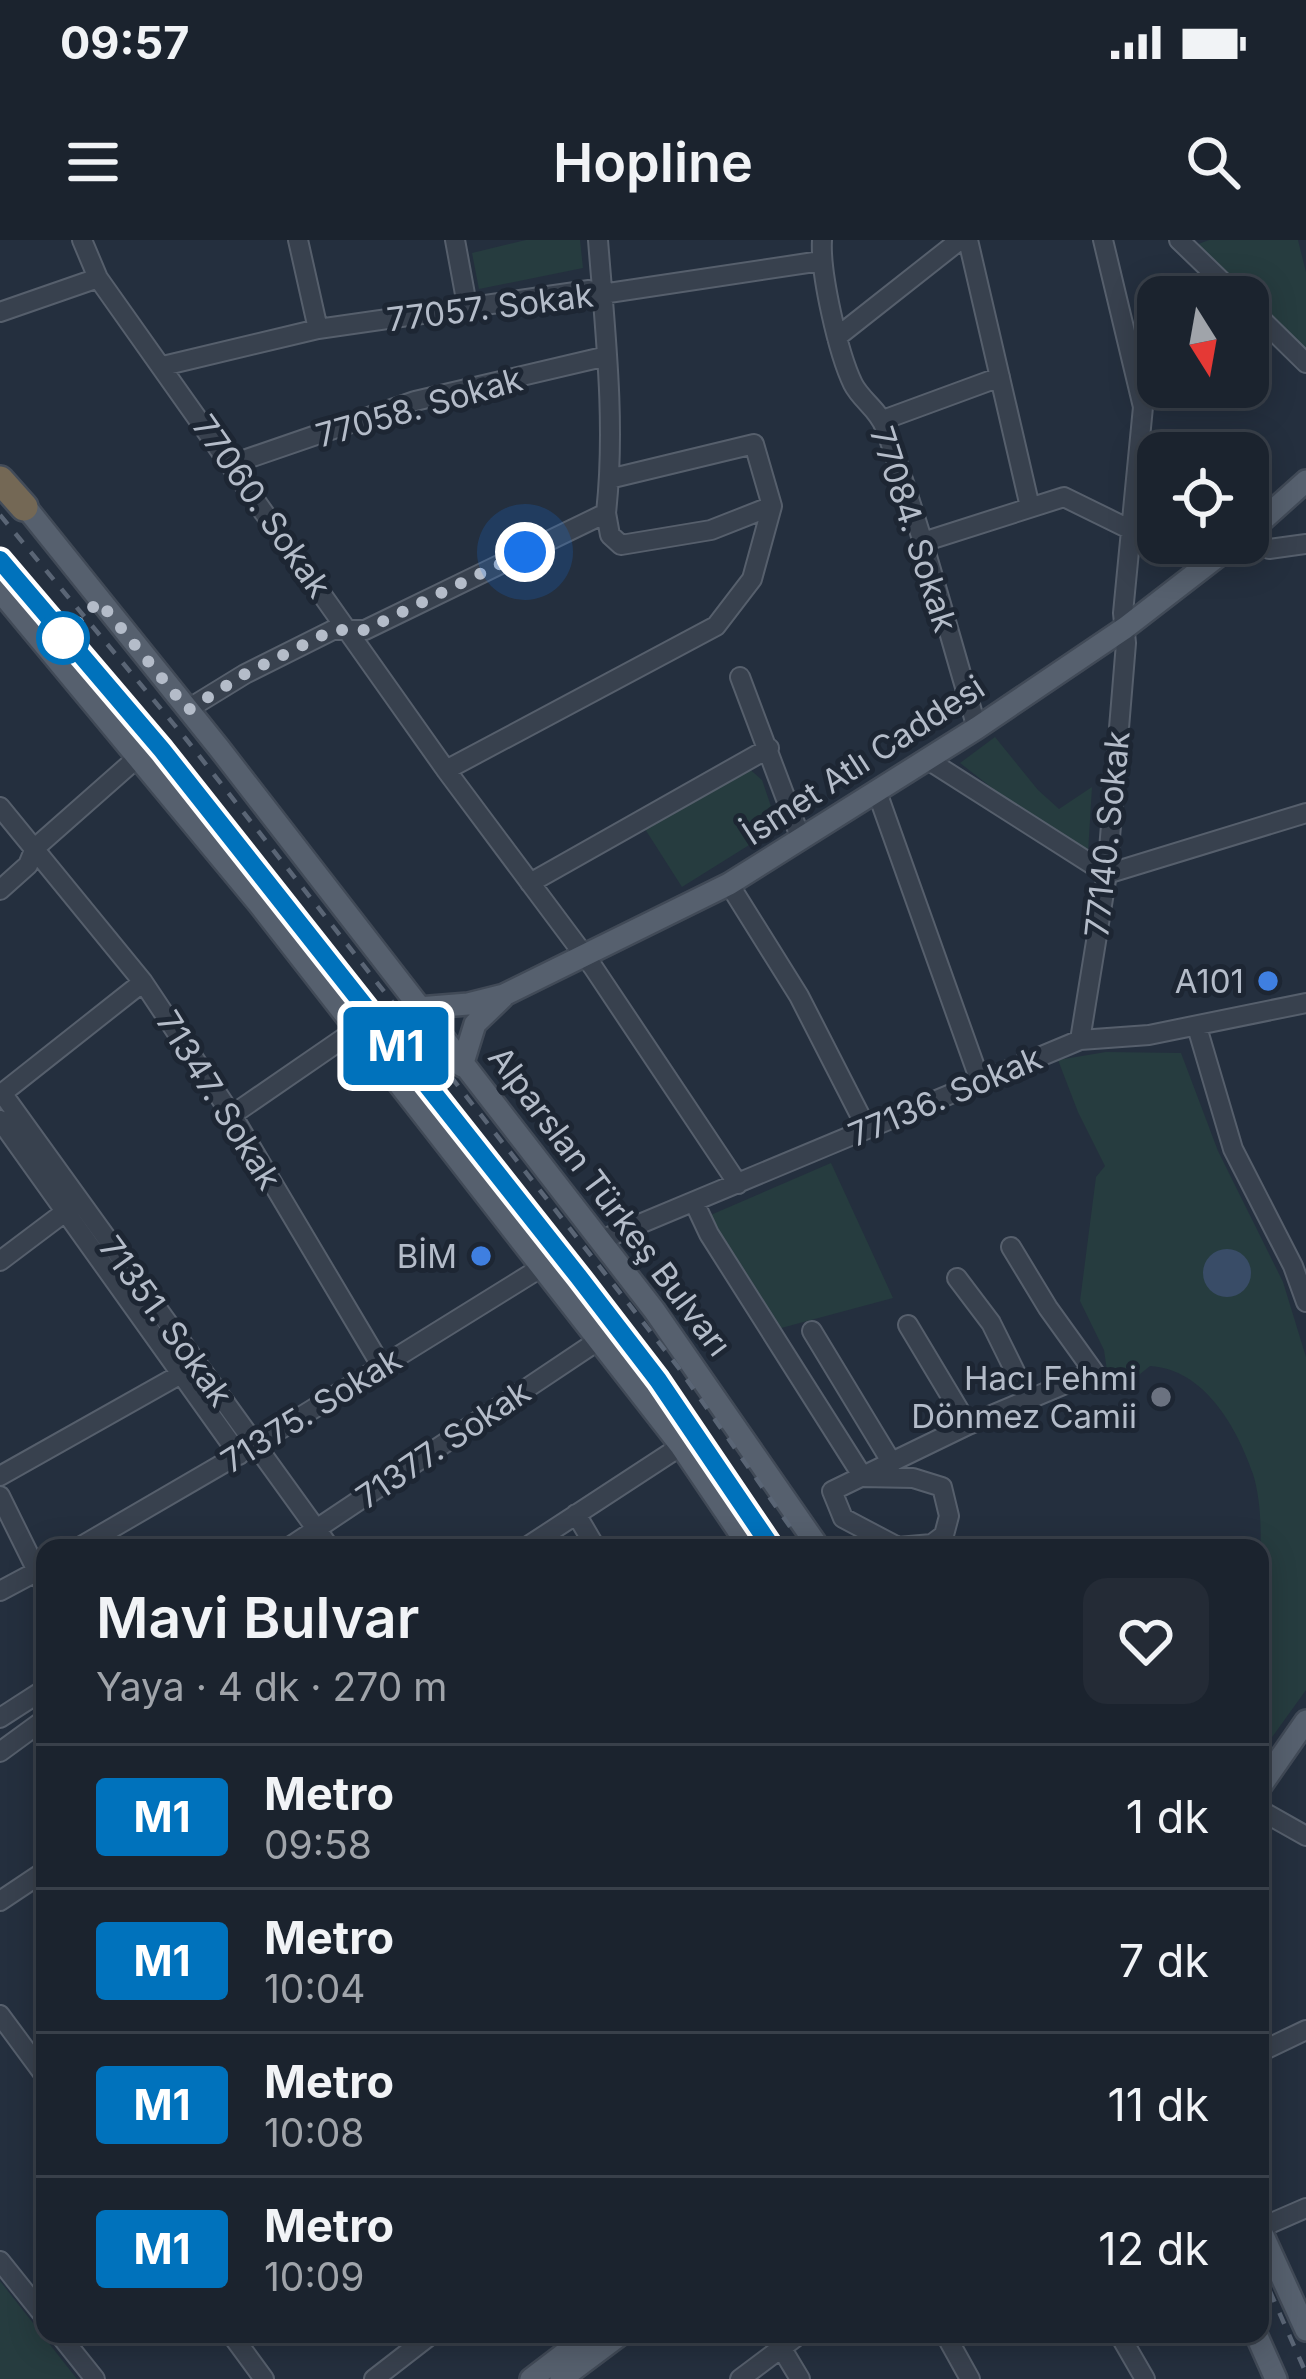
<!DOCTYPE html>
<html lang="tr">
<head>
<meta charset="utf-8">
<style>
  body { margin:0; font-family:Inter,sans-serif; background:#242b36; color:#f1f3f6; height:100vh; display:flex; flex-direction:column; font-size:45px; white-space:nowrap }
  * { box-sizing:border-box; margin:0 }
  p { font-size:39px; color:#a0a4aa }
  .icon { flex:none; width:66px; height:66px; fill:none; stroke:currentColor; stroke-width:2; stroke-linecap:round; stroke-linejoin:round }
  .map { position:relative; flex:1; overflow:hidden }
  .side { position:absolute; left:36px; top:1299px; width:1233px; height:804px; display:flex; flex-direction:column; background:#1b232e; border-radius:24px; box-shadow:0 6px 30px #0003,0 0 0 3px #39404a }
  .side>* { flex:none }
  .badge { padding:0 24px; border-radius:9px; font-size:42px; line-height:78px }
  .needle { width:78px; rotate:169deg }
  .tools { position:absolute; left:1137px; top:36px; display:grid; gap:24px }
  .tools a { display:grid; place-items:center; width:132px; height:132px; border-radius:24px; background:#1b232e; box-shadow:0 6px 30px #0003,0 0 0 3px #39404a; font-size:60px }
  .you { position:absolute; width:60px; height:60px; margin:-30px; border:9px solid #fff; border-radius:50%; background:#1a73e8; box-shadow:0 0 0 18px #1a73e833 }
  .map>.badge { position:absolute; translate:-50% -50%; box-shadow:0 0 0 6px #fff }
  .round { display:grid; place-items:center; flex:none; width:126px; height:126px; border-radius:24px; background:#242b36 }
  .headline { display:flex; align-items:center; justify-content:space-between; height:204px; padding:0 60px }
  h1 { font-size:57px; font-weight:600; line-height:90px }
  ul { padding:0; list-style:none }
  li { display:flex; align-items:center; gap:36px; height:144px; padding:0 60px; border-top:3px solid #39404a }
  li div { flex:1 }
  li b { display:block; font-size:45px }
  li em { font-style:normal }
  li .badge { min-width:132px; font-weight:700; text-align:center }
  .status { display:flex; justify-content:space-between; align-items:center; height:84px; padding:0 60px; background:#1b232e; direction:ltr }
  .status svg { height:33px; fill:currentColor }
  header { display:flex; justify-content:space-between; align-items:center; height:156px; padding:0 60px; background:#1b232e; font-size:54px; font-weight:600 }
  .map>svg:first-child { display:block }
  .green { fill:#263c3f }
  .water { fill:#394c67 }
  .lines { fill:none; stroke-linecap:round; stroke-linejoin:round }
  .minor-casing { stroke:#565f6c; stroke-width:22 }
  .major-casing { stroke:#414a57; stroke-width:26 }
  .highway-casing { stroke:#434c59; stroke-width:32 }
  .minor { stroke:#38414e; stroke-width:18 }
  .major { stroke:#56606e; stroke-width:21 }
  .highway { stroke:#746855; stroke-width:27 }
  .rail { stroke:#5a6575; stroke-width:4.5; stroke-dasharray:12 12; stroke-linecap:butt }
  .line-casing { stroke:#fff; stroke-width:27 }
  .line { stroke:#0072bc; stroke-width:18 }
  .walk { stroke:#b4bcc9; stroke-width:12; stroke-dasharray:0 21.6 }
  .stop-dot { fill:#fff; stroke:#0072bc; stroke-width:6 }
  .shop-dot { fill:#3f7fe0; stroke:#1d2633; stroke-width:4.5 }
  .worship-dot { fill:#6b7280; stroke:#1d2633; stroke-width:4.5 }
  .labels { text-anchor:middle; stroke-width:10; stroke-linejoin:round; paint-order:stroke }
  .street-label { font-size:33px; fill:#b4bcc9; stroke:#1d2633 }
  .poi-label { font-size:33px; fill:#b4bcc9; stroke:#1d2633; text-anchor:end }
</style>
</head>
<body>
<div class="status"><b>09:57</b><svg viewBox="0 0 49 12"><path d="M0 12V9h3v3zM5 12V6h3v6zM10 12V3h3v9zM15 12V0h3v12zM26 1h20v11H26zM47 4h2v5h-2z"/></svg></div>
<header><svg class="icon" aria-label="menu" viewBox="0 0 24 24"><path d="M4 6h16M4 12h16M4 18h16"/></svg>Hopline<svg class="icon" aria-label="search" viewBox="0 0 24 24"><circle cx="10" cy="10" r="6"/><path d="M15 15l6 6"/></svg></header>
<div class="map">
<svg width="1306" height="2139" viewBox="0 0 1306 2139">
  <rect width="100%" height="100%" fill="#242f3e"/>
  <path class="green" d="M 526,0 L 580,0 L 583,28 L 479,49 L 472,13 Z
    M 1209,0 L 1298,0 L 1306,32 L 1306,118 L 1193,6 Z
    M 995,497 L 1038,550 L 1059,569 L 1092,547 L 1088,613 L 1078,615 L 960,523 Z
    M 746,526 L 762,540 L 778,587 L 682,647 L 645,589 Z
    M 1106,812 L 1181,813 L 1218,911 L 1283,1042 L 1306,1117 L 1306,1450 L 1260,1514 C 1260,1458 1260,1402 1260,1346 C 1260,1310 1264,1270 1253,1234 C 1237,1187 1204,1129 1150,1126 L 1119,1151 L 1107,1131 L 1104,1110 L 1080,1061 L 1096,937 L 1105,926 L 1078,872 L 1058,820 Z
    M 831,923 L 893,1058 L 770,1091 L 706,977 Z
    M 0,2041 L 77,2139 L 0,2139 Z"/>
  <path class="water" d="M1203 1033a24 24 0 1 1 48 0a24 24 0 1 1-48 0Z"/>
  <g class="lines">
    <defs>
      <path id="minor" d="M 82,0 L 98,38 L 446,530 L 593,727 L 738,944
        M 298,0 L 318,89
        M 455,0 L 467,65
        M 822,0 C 820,33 838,113 853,144 C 861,160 879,170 885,188 C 921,286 947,388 977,488
        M 968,0 L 1030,267
        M 1179,0 L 1238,57
        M 1248,66 L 1306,123
        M 0,72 L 98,38
        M 837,97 L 960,0
        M 163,126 L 318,89 L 589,50 L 602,54 L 821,21
        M 883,180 L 1000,137
        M 232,224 L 415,161 L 607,116
        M 606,273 L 610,295 L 621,305 L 711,290 L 772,266
        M 1248,296 L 1269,309 L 1306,304
        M 923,302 L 1064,257 L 1131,290
        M 740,437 L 801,599
        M 188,469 L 245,434 L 333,390 L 365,390 L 606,273 C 616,183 605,90 598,0
        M 928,520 L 1107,634
        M 446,530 L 716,386 L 752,339 L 772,266 L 754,204 L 609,239
        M 877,552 L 980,841
        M 0,567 L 143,742 L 235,880 L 382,1127
        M 1107,634 L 1306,573
        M 530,643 L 769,508
        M 729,644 L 799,756 L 867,889
        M 0,650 L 28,625 L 35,608 L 137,518
        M 1197,787 L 1233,909 L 1293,1026 L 1306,1062
        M 1080,800 L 1107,634 L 1126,403 L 1123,373 L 1143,167 L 1103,0
        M 2,853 L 330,1308
        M 0,855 L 143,742
        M 232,875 L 354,791
        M 0,880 L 239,1215
        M 694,962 L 709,994 L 863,1237 L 913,1238 L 942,1247 L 949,1276 L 944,1295 L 932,1304 L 898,1307 L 843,1278 L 832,1251 L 968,1185 L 1094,1132 L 1048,1068 L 1011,1007
        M 599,1001 L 1080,800 L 1149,795 L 1306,763
        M 0,1021 L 65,972
        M 957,1038 L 991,1083 L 1029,1160
        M 908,1085 L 968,1185
        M 812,1091 L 892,1223
        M 0,1236 L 181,1134
        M 0,1256 L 45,1347
        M 576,1274 L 596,1308
        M 78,1308 L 255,1205 L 542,1027
        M 288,1308 L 599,1100
        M 525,1308 L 681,1206
        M 0,1351 L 45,1327
        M 0,1478 L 45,1449
        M 0,1512 L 45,1479
        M 1260,1570 L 1306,1596
        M 0,1661 L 45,1631
        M 0,1775 L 45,1836
        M 1260,1812 L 1306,1790
        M 1260,1988 L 1306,1968
        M 0,2021 L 45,2077
        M 59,2094 L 95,2139
        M 231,2094 L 264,2139
        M 773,2094 L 800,2139
        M 945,2094 L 970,2139
        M 1119,2094 L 1145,2139
        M 374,2139 L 432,2094
        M 740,2139 L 800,2094"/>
      <path id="major" d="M 16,255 L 219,508 L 654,1070 L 819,1308
        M 1248,293 L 1306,241
        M 0,351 L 259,664 L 681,1206 L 750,1308
        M 418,768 L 468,764 L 504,755 L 729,644 L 977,488 L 1125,388 L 1235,303
        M 462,826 L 475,784 L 503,757
        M 1260,1547 L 1306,1481
        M 1260,1989 L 1306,2090
        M 1256,2094 L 1276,2139
        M 531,2139 L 590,2094
        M 561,2139 L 621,2094"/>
      <path id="highway" d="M 0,240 L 24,267"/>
    </defs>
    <use href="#minor" class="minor-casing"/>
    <use href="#major" class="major-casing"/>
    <use href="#highway" class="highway-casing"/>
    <use href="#minor" class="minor"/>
    <use href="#major" class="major"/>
    <use href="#highway" class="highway"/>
    <path class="rail" d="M 0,275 L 186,499 L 535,944 L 678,1127 L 805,1308
      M 0,320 L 75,413 L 162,510 L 658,1140 L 772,1308
      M 1260,2029 L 1306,2133"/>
  </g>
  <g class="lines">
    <defs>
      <path id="line" d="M 0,320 L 162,510 L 578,1036 L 658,1140 L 772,1308"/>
    </defs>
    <use href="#line" class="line-casing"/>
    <use href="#line" class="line"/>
    <path class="walk" d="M 63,398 L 99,361 L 188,470 L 245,434 L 333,390 L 365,390 L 525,312"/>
  </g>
  <circle class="stop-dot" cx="63" cy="398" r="24"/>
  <g class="shop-dot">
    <circle cx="1268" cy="741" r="12"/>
    <circle cx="481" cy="1016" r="12"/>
  </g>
  <circle class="worship-dot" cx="1161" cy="1157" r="12"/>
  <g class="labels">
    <g class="street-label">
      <text transform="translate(490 67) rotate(-7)" y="12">77057. Sokak</text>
      <text transform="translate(419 167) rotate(-16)" y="12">77058. Sokak</text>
      <text transform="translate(262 266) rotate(55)" y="12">77060. Sokak</text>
      <text transform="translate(914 289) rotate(72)" y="12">77084. Sokak</text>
      <text transform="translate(863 520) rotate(-33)" y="12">İsmet Atlı Caddesi</text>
      <text transform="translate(1107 594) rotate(-84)" y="12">77140. Sokak</text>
      <text transform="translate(945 856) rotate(-23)" y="12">77136. Sokak</text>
      <text transform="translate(219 860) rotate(58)" y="12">71347. Sokak</text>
      <text transform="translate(610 961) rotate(53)" y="12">Alparslan Türkeş Bulvarı</text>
      <text transform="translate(166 1081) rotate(54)" y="12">71351. Sokak</text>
      <text transform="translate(311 1170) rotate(-32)" y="12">71375. Sokak</text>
      <text transform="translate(443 1204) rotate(-34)" y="12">71377. Sokak</text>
    </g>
    <g class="poi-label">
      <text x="1244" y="753">A101</text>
      <text x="457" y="1028">BİM</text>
      <text x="1137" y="1150">Hacı Fehmi<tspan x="1137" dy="38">Dönmez Camii</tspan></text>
    </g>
  </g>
</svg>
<div class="tools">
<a><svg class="needle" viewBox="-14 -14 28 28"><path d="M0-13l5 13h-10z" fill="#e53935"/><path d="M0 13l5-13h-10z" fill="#a0a4aa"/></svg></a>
<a><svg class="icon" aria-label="locate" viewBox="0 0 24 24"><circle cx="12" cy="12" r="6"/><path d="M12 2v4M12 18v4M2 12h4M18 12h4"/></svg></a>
</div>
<div class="you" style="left:525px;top:312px"></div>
<b class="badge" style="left:396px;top:806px;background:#0072bc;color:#fff">M1</b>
<section class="side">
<div class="headline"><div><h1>Mavi Bulvar</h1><p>Yaya · 4 dk · 270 m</p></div><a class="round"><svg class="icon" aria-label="heart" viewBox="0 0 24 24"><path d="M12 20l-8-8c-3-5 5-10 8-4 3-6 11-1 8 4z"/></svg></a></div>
<ul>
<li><span class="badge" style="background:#0072bc;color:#fff">M1</span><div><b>Metro</b><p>09:58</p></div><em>1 dk</em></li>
<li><span class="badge" style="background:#0072bc;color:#fff">M1</span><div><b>Metro</b><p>10:04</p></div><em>7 dk</em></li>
<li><span class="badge" style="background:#0072bc;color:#fff">M1</span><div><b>Metro</b><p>10:08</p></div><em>11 dk</em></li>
<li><span class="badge" style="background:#0072bc;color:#fff">M1</span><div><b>Metro</b><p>10:09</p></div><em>12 dk</em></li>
</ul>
</section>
</div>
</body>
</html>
